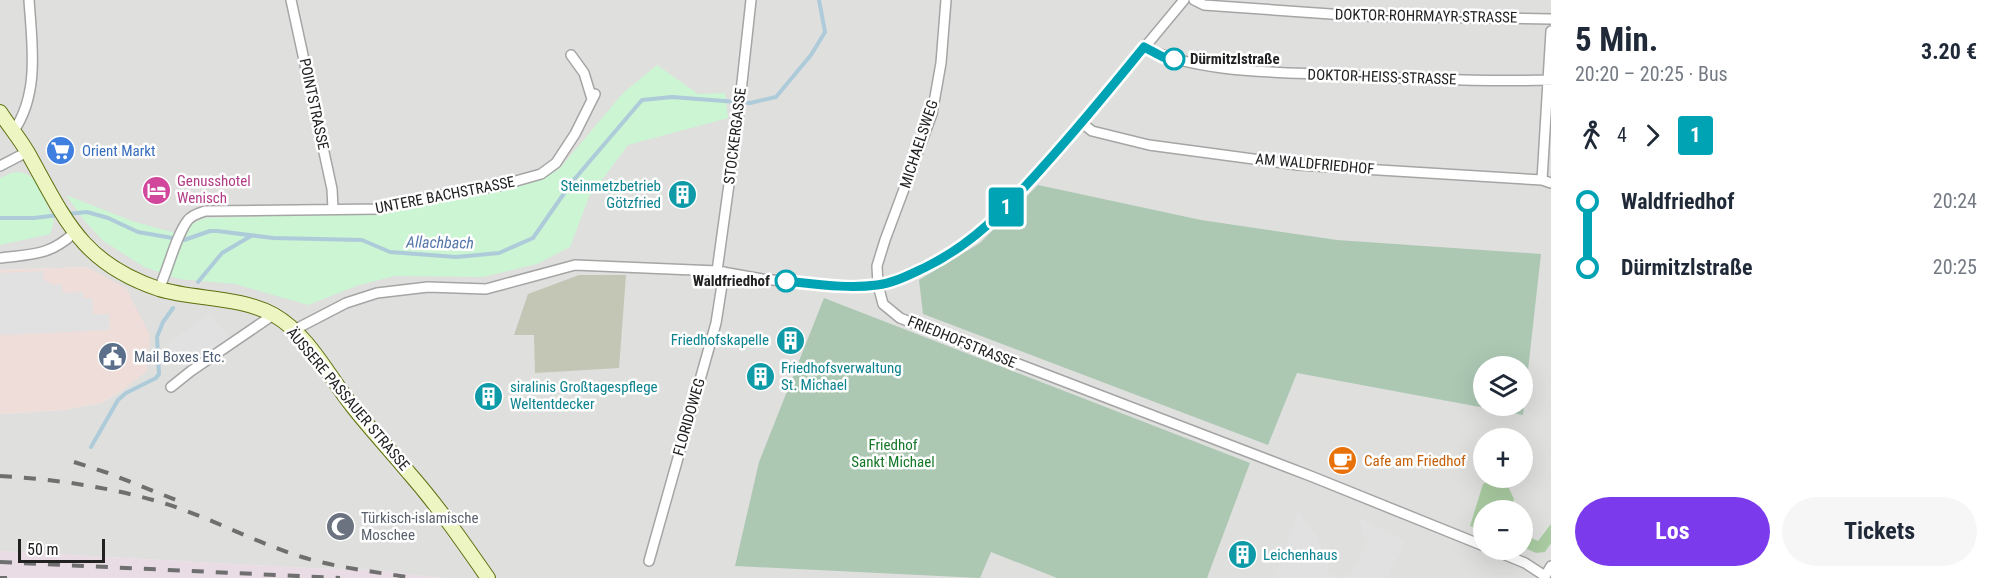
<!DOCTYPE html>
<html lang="de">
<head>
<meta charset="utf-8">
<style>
  body { margin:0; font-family:"Roboto Condensed",sans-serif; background:#f6f6f7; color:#1f2937; height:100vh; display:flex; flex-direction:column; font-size:22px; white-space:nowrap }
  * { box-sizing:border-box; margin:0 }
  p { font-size:20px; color:#747a83 }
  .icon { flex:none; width:33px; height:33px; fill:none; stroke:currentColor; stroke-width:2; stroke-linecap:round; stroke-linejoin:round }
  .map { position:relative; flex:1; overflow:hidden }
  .drawer { display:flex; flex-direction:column; background:#fff; width:450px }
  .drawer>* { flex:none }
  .badge { padding:0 12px; border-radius:4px; font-size:21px; line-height:39px }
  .tools { position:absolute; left:1473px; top:356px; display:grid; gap:12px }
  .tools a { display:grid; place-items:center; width:60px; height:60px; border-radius:50%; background:#fff; box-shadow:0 6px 24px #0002; font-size:30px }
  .scale { position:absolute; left:18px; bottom:15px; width:87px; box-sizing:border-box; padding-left:6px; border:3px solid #212121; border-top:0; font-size:16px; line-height:21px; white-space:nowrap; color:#212121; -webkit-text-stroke:4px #fff; paint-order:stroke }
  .map>.badge { position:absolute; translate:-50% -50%; box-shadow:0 0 0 3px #fff }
  .legs { display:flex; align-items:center; gap:9px; height:66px; padding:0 24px; font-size:20px }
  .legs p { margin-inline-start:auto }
  .summary { display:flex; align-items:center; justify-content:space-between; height:102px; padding:0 24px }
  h1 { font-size:33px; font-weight:700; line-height:45px }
  .button { display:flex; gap:12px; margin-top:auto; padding:12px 24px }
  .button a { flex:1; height:69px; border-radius:36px; background:#7c3aed; color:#fff; font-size:24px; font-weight:700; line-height:69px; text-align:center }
  .button a+a { background:#f6f6f7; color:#1f2937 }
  ul { padding:0 24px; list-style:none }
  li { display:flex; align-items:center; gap:21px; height:66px; font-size:22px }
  li i { display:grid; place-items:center; width:9px; height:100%; margin:0 8px; background:currentColor }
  li i::after { content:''; width:15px; height:15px; margin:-8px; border:4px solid; border-radius:50%; background:#fff }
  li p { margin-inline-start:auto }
  li:first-child i { background:linear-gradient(#0000 50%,currentColor 0) }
  li:last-child i { background:linear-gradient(currentColor 50%,#0000 0) }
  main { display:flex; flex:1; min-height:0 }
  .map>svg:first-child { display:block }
  .residential { fill:#dfdfde; fill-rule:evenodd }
  .commercial { fill:#efddda }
  .industrial { fill:#e9dce5 }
  .construction { fill:#c3c5b5 }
  .forest { fill:#aacca2 }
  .cemetery { fill:#acc8b3; fill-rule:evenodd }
  .park { fill:#cbf5d3 }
  .parking { fill:#e1e1e1 }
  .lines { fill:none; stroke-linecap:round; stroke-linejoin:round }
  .stream { stroke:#aecbda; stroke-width:4 }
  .street-casing { stroke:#a5a5a5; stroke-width:12 }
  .secondary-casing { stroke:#5c710f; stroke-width:16 }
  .street { stroke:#fff; stroke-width:9 }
  .secondary { stroke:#edf5c3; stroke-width:14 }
  .rail { stroke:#6f6f6f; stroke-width:4; stroke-dasharray:12 12; stroke-linecap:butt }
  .line-1-casing { stroke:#fff; stroke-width:14 }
  .line-1 { stroke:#00a3b4; stroke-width:9 }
  .stop-1-dot { fill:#fff; stroke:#00a3b4; stroke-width:3 }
  .labels { text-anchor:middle; stroke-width:5; stroke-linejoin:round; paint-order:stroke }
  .street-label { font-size:15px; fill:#212121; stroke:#fff }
  .stop-label { font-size:15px; font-weight:bold; fill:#212121; stroke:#fff; text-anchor:start }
  .shop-label { font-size:15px; fill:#366cbe; stroke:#fff; text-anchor:start }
  .hotel-label { font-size:15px; fill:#b23c85; stroke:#fff; text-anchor:start }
  .culture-label { font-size:15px; fill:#0d838f; stroke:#fff; text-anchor:start }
  .service-label { font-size:15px; fill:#4e5e75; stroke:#fff; text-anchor:start }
  .park-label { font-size:15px; fill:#167829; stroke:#fff }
  .food-label { font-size:15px; fill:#c56008; stroke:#fff; text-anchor:start }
  .worship-label { font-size:15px; fill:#5b616d; stroke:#fff; text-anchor:start }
  .water-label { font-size:16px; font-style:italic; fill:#5576aa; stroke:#fff }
</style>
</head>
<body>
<main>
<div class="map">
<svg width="1551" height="578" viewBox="0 0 1551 578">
  <rect width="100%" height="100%" fill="#f1efe9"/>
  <path class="residential" d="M 0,0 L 1551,0 L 1551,578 L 442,578 L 372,570 L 308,568 L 0,551 L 0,414 L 64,410 L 101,403 L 123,390 L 102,277 L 87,267 L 0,270 ZM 1484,366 L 1522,366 L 1522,405 L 1484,405 ZM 1484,438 L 1522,438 L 1522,477 L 1484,477 ZM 1484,510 L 1522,510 L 1522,549 L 1484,549 Z"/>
  <path class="commercial" d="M 87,267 L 126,288 L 150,335 L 147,371 L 123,390 L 101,403 L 64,410 L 0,414 L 0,270 Z"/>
  <path class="industrial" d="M 0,551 L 308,568 L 372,570 L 442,578 L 0,578 Z"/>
  <path class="construction" d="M 579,275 L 626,275 L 619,368 L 535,373 L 534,335 L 514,335 L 528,294 Z"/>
  <path class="forest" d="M 1495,477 L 1505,480 L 1514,499 L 1510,510 L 1484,510 L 1483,531 L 1470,526 L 1483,484 Z
    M 1551,524 L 1551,543 L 1545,552 L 1536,553 L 1523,547 L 1523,534 L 1538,541 Z"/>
  <path class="cemetery" d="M 1038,185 L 1201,220 L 1337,240 L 1541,254 L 1523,415 L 1297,373 L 1268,445 L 923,314 L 919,280 L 980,243 ZM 1484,366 L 1522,366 L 1522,405 L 1484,405 Z
    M 824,298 L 1250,463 L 1207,578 L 1057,578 L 991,552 L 980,578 L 735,566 L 759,462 Z"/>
  <path class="park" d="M 657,65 L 698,94 L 725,93 L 728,118 L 628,145 L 589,197 L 570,247 L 537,264 L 483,277 L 395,276 L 359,285 L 308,305 L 235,284 L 179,279 L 144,267 L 102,240 L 84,220 L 66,195 L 132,221 L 186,236 L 192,224 L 204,218 L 382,213 L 449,196 L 511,187 L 543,179 L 559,169 L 623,93 Z
    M 19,172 L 27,174 L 36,181 L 54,221 L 50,234 L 0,245 L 0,178 L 11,173 Z"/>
  <path class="parking" d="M 43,271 L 44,280 L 54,285 L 62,284 L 63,293 L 83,292 L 83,298 L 92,298 L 93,314 L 109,314 L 110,330 L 0,335 L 0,273 Z
    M 210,313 L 229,339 L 186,370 L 167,344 Z
    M 949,329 L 1181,418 L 1179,421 L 948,332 Z
    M 1298,512 L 1315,533 L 1328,561 L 1328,572 L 1339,577 L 1351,572 L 1366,545 L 1359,517 L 1406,541 L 1388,578 L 1274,578 Z"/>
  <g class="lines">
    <path class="stream" d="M 67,214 L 87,212 L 108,218 L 138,232 L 184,240 L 210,231 L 217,231 L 273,238 L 362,240 L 390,252 L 456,257 L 499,253 L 533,238 L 572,182 L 642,100 L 672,97 L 750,103 L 776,97 L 811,55 L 825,32 L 819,0
      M 0,218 L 34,218 L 59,215
      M 198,282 L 222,253 L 251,236
      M 91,447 L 118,400 L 126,393 L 156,378 L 159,374 L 157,337 L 163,322 L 173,308"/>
    <defs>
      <path id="street" d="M 291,0 L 332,189 L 333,209
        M 946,0 L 941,63 L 932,114 L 885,240 L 877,266 L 878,285 L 883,304 L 900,318 L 943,335 L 1313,477 L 1484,546
        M 1194,0 L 1204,5 L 1359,16 L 1551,19
        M 1144,47 C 1191,71 1266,72 1318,74 C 1396,78 1473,82 1551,80
        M 571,55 L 584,73 L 592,99
        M 1082,123 L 1092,131 L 1149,145 L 1298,165 L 1542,180 L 1551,183
        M 13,132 C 40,94 32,44 29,0
        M 0,166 L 27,152
        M 1542,180 L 1551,31
        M 0,258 C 32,254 49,256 74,233
        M 717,271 L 738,119 L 751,0
        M 159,289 C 168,270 176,235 188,220 C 192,215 199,213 205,211 L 379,209 L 450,193 L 498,186 L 541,174 L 556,163 L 575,134 L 595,94
        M 294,330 L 346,303 L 377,293 L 428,287 L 486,289 L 575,265 L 717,271 L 762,279 L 834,286 L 878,285 L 893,281 L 936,262 L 979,233 L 1008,206 L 1082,123 L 1184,0
        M 171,387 L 191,371 L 273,315
        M 1491,549 L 1525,563 L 1545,576
        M 649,561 L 716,323 L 724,272
        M 1544,578 L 1551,566"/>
      <path id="secondary" d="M 0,112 C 9,126 20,139 28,153 C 65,219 81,263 159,289 C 196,300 239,296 274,315 C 309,335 329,377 353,407 C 371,430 391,451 409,473 C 438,506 463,542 488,578"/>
    </defs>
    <use href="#street" class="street-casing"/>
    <use href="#secondary" class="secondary-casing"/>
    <use href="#street" class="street"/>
    <use href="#secondary" class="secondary"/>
    <path class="rail" d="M 74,462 L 108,473 L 186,504
      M 0,476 C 51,479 103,486 153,500 C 204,514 251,541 302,557 C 338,568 376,572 414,578
      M 0,562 L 340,578
      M 0,578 L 7,578"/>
  </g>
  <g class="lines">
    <defs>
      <path id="line-1" d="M 786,281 C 816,284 847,289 877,285 C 894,283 909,275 924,268 C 975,243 1004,210 1041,169 C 1077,129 1110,89 1144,47 L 1163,57 L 1174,59"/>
    </defs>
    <use href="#line-1" class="line-1-casing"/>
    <use href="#line-1" class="line-1"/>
  </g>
  <defs>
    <symbol id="supermarket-disc" viewBox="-11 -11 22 22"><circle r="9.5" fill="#3f7fe0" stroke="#fff"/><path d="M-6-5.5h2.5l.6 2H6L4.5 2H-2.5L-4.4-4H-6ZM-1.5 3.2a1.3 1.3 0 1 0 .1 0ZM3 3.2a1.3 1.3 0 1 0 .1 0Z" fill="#fff"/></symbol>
    <symbol id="hotel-disc" viewBox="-11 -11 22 22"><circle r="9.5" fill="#d1479c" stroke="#fff"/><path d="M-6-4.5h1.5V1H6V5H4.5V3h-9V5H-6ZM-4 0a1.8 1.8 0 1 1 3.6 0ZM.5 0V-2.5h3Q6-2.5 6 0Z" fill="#fff"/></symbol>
    <symbol id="building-disc" viewBox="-11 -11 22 22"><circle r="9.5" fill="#0f9aa8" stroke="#fff"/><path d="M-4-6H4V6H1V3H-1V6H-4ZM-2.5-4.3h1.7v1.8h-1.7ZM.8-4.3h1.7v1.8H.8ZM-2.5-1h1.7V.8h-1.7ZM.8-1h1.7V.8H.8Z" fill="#fff"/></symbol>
    <symbol id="civic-disc" viewBox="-11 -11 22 22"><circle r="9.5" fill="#5c6f8a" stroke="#fff"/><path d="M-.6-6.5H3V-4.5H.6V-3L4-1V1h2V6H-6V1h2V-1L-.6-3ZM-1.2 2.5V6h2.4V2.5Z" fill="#fff"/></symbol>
    <symbol id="cafe-disc" viewBox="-11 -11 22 22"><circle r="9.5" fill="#e8710a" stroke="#fff"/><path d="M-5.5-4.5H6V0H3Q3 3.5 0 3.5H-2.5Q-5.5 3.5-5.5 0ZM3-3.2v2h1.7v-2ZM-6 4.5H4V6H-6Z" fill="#fff"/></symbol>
    <symbol id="mosque-disc" viewBox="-11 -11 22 22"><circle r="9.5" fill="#6b7280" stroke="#fff"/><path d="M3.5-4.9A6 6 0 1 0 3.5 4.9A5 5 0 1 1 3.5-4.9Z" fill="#fff"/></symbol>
  </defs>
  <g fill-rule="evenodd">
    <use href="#supermarket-disc" x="44" y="134" width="33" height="33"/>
    <use href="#hotel-disc" x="140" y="174" width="33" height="33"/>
    <use href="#building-disc" x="666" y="178" width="33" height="33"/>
    <use href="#building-disc" x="774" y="324" width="33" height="33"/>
    <use href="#civic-disc" x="96" y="340" width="33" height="33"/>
    <use href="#building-disc" x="744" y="360" width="33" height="33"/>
    <use href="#building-disc" x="472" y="380" width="33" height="33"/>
    <use href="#cafe-disc" x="1326" y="444" width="33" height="33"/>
    <use href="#mosque-disc" x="324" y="510" width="33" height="33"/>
    <use href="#building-disc" x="1226" y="538" width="33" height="33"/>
  </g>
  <g class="stop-1-dot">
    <circle cx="1174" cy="59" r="10"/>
    <circle cx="786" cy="281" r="10"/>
  </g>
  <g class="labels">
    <g class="street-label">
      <text transform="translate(1426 16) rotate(1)" y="5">DOKTOR-ROHRMAYR-STRASSE</text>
      <text transform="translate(1382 77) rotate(2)" y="5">DOKTOR-HEISS-STRASSE</text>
      <text transform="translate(314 104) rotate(78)" y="5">POINTSTRASSE</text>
      <text transform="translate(735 136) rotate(-83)" y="5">STOCKERGASSE</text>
      <text transform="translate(919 144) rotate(-72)" y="5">MICHAELSWEG</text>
      <text transform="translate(1315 164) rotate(5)" y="5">AM WALDFRIEDHOF</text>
      <text transform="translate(445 195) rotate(-11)" y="5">UNTERE BACHSTRASSE</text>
      <text transform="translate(962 342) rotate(22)" y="5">FRIEDHOFSTRASSE</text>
      <text transform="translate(348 399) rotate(50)" y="5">ÄUSSERE PASSAUER STRASSE</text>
      <text transform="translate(689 417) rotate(-74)" y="5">FLORIDOWEG</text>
    </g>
    <g class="stop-label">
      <text x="1190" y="64">Dürmitzlstraße</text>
      <text x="770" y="286" text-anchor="end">Waldfriedhof</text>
    </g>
    <g class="shop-label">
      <text x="82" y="156">Orient Markt</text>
    </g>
    <g class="hotel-label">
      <text x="177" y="186">Genusshotel<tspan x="177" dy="17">Wenisch</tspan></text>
    </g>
    <g class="culture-label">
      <text x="661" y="191" text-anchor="end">Steinmetzbetrieb<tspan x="661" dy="17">Götzfried</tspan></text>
      <text x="769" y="345" text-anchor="end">Friedhofskapelle</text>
      <text x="781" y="373">Friedhofsverwaltung<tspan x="781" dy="17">St. Michael</tspan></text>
      <text x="510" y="392">siralinis Großtagespflege<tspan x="510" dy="17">Weltentdecker</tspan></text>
      <text x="1263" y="560">Leichenhaus</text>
    </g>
    <g class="service-label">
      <text x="134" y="362">Mail Boxes Etc.</text>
    </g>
    <g class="park-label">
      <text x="893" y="450">Friedhof<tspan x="893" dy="17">Sankt Michael</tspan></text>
    </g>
    <g class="food-label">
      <text x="1364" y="466">Cafe am Friedhof</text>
    </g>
    <g class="worship-label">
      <text x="361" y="523">Türkisch-islamische<tspan x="361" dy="17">Moschee</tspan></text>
    </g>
    <g class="water-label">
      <text transform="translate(440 242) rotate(1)" y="6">Allachbach</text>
    </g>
  </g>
</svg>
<div class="tools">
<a><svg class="icon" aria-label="layers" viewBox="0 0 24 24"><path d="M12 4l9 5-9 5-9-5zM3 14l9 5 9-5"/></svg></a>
<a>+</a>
<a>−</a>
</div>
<div class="scale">50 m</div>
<b class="badge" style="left:1006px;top:207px;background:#00a3b4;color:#fff">1</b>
</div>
<section class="drawer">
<div class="summary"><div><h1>5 Min.</h1><p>20:20 – 20:25 · Bus</p></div><b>3.20 €</b></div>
<div class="legs"><svg class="icon" aria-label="walk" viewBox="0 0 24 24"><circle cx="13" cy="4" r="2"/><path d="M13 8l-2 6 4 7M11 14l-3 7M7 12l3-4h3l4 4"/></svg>4<svg class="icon" aria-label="forward" viewBox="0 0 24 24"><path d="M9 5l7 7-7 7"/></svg><b class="badge" style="background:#00a3b4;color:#fff">1</b></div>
<ul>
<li><i style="color:#00a3b4"></i><b>Waldfriedhof</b><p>20:24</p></li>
<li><i style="color:#00a3b4"></i><b>Dürmitzlstraße</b><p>20:25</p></li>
</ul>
<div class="button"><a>Los</a><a>Tickets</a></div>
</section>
</main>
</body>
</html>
